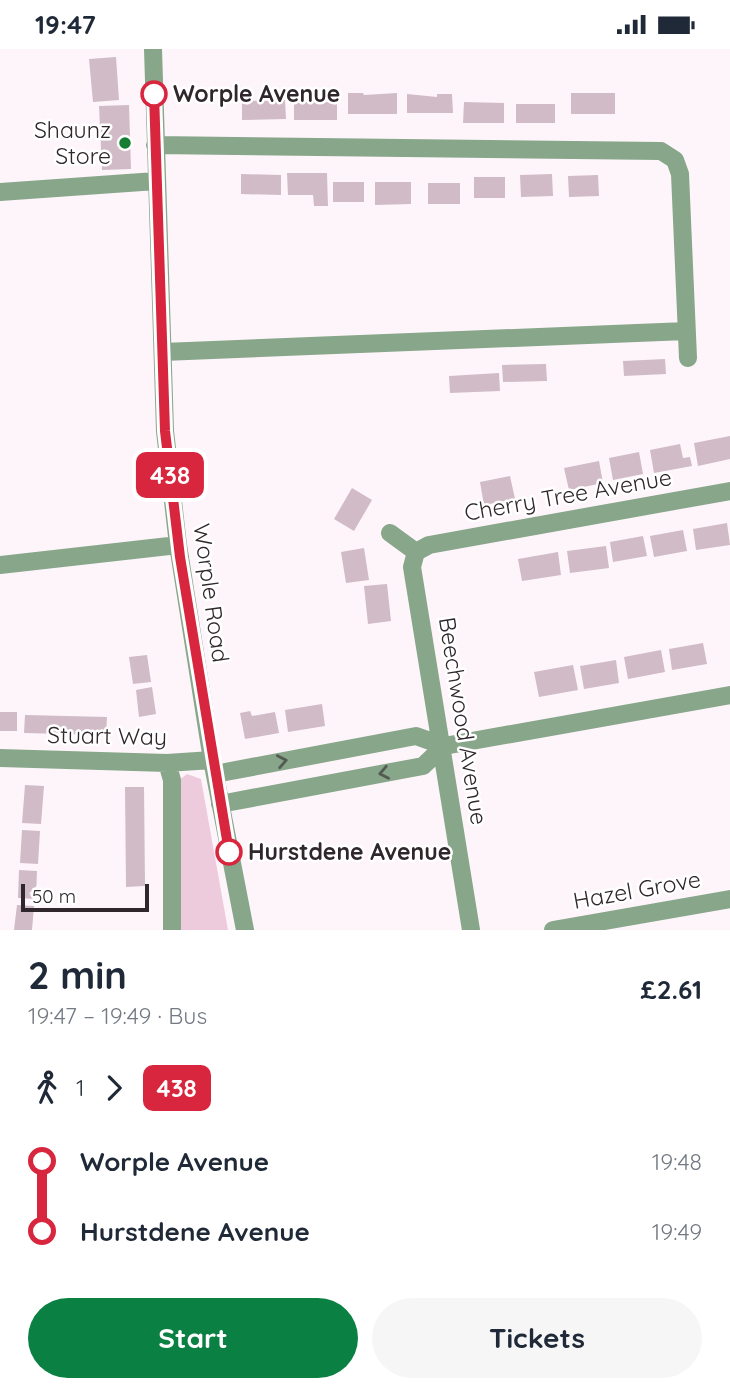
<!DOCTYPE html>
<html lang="en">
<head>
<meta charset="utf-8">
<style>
  body { margin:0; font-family:Quicksand,sans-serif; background:#f6f6f7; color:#1f2937; height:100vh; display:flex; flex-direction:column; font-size:26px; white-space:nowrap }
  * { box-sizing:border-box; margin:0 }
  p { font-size:23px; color:#747a83 }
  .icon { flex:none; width:38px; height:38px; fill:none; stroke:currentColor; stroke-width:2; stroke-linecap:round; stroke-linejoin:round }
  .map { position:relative; height:881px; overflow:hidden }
  .drawer { display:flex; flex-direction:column; background:#fff; flex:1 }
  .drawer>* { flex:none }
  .badge { padding:0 14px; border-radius:10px; font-size:24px; line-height:46px }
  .scale { position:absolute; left:21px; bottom:18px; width:128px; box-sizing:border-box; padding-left:7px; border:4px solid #2f272b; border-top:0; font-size:19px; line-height:24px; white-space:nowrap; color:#2f272b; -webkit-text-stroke:5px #fff; paint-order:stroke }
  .map>.badge { position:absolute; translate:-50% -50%; box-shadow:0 0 0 4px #fff }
  .legs { display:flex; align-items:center; gap:10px; height:77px; padding:0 28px; font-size:23px }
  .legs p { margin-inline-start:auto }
  .head { display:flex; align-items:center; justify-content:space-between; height:119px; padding:0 28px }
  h1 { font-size:38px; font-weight:700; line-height:52px }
  .action { display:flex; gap:14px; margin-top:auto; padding:14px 28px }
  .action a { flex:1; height:80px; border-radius:42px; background:#0b8043; color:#fff; font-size:28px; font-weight:700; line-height:80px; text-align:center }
  .action a+a { background:#f6f6f7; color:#1f2937 }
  ul { padding:0 28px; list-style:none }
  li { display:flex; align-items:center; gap:24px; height:70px; font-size:26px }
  li i { display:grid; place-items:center; width:10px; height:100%; margin:0 9px; background:currentColor }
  li i::after { content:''; width:18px; height:18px; margin:-9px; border:5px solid; border-radius:50%; background:#fff }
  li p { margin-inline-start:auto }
  li:first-child i { background:linear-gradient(#0000 50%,currentColor 0) }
  li:last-child i { background:linear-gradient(currentColor 50%,#0000 0) }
  .status { display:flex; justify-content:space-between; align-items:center; height:49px; padding:0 35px; background:#fff; direction:ltr }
  .status svg { height:19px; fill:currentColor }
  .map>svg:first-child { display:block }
  .green { fill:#edcbdd }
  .building { fill:#d0bbc6 }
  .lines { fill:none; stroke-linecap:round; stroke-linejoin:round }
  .minor { stroke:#87a68a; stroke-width:18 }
  .oneway { stroke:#525a51 }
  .line-1-casing { stroke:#fff; stroke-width:16 }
  .line-1 { stroke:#d7263d; stroke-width:10 }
  .stop-1-dot { fill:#fff; stroke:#d7263d; stroke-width:3.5 }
  .poi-dot { fill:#167e32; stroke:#fff; stroke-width:2.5 }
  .labels { text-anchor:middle; stroke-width:5; stroke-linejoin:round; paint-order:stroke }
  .stop-label { font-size:23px; font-weight:bold; fill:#2f272b; stroke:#fff; text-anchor:start }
  .poi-label { font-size:23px; fill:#2f272b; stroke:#fff; text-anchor:end }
  .street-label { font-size:23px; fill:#2f272b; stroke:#fff }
</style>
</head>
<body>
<div class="status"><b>19:47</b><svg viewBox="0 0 49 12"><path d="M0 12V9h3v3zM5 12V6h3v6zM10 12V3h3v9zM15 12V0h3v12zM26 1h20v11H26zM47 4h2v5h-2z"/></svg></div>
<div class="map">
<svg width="730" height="881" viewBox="0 0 730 881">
  <rect width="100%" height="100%" fill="#fef5fa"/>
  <path class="green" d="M 187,725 L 201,730 L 228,881 L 175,881 L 178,732 Z"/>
  <path class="building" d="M 116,8 L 119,51 L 93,53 L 89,10 Z
    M 348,44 L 363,44 L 364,46 L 397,44 L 397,65 L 348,65 Z
    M 571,44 L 615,44 L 615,65 L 571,65 Z
    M 407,45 L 437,48 L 437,45 L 452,45 L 453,64 L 407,64 Z
    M 285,51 L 286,70 L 242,71 L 242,52 Z
    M 294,53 L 337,53 L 337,71 L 294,71 Z
    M 464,53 L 504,54 L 504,74 L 463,74 Z
    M 516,55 L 555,55 L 555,74 L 516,74 Z
    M 129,56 L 131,120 L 102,121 L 99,57 Z
    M 287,124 L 327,124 L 328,157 L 314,157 L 313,146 L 288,146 Z
    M 241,125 L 281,126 L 281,146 L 241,145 Z
    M 552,125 L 553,147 L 521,148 L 520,126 Z
    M 598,126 L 599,147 L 569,148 L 568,127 Z
    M 474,128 L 505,128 L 505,149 L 474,149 Z
    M 333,133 L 364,133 L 364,153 L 333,153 Z
    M 375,133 L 411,133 L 411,155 L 375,156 Z
    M 428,134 L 460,134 L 460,155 L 428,155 Z
    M 665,310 L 666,325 L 624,327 L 623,312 Z
    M 546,315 L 547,332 L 503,333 L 502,316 Z
    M 499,324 L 500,342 L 450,344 L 449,327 Z
    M 730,387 L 730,410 L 698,417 L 694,394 Z
    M 680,395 L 683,409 L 690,408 L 692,417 L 654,424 L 650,401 Z
    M 639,403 L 643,425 L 613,431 L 609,409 Z
    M 599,412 L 603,434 L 569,441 L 564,419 Z
    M 510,427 L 515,450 L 484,456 L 480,433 Z
    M 352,439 L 372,451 L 354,482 L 334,470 Z
    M 727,474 L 730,496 L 696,501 L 693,480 Z
    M 683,481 L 687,502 L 654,508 L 650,487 Z
    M 643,487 L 647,507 L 613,513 L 610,493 Z
    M 606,497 L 609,519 L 570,524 L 567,502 Z
    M 364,499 L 369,531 L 346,534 L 341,503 Z
    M 558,503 L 561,526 L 522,532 L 518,510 Z
    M 387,535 L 391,572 L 368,575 L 364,537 Z
    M 703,594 L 707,615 L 672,621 L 669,600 Z
    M 661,601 L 665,623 L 628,630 L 624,608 Z
    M 147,606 L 151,633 L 133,635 L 129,608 Z
    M 616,611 L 619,634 L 584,640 L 580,617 Z
    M 573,616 L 578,641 L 539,648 L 534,623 Z
    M 152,638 L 156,665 L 139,668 L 136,641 Z
    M 322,655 L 325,677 L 288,683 L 285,661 Z
    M 250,662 L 252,667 L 275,663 L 279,684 L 245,690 L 240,664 Z
    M 0,663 L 17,663 L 17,682 L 0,682 Z
    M 25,666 L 107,668 L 106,686 L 24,684 Z
    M 25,736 L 44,737 L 41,775 L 22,774 Z
    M 125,738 L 144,738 L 145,837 L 126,838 Z
    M 22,781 L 40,782 L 38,815 L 20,814 Z
    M 19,821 L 37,822 L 36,850 L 18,849 Z
    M 17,856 L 34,857 L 32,881 L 14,881 Z"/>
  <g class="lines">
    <path class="minor" d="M 153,0 L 165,382 L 178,496 L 212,711 L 245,881
      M 155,96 L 661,102 L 675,111 L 680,125 L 688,309
      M 0,143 L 156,132
      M 163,303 L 686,282
      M 390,484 L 416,503
      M 416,503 L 412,518 L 471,881
      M 416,503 L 429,496 L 730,442
      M 0,516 L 178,496
      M 0,709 L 167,714 L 212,711
      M 167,714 L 172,731 L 172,881
      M 215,725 L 416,687 L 444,697 L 730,646
      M 220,755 L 423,717 L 444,697
      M 553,881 L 730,850"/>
  </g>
  <defs><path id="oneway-chevron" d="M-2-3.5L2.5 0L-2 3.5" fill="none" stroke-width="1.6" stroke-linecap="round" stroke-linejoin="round" transform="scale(1.75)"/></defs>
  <g class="oneway">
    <use href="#oneway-chevron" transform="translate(282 712) rotate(-11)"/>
    <use href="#oneway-chevron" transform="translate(384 724) rotate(169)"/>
  </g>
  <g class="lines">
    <defs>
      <path id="line-1" d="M 154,45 L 165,382 L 180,508 L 229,803"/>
    </defs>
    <use href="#line-1" class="line-1-casing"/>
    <use href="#line-1" class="line-1"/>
  </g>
  <g class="stop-1-dot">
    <circle cx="154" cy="45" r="12"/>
    <circle cx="229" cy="803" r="12"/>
  </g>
  <circle class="poi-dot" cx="125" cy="94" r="7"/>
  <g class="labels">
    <g class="stop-label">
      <text x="173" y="53">Worple Avenue</text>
      <text x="248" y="811">Hurstdene Avenue</text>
    </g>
    <g class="poi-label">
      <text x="111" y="89">Shaunz<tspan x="111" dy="26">Store</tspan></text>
    </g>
    <g class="street-label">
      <text transform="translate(568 446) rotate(-10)" y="8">Cherry Tree Avenue</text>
      <text transform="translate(211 544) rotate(82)" y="8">Worple Road</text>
      <text transform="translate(463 672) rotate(81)" y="8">Beechwood Avenue</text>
      <text transform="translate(107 687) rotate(1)" y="8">Stuart Way</text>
      <text transform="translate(637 841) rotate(-10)" y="8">Hazel Grove</text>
    </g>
  </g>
</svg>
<div class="scale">50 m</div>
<b class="badge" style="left:170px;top:426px;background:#d7263d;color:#fff">438</b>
</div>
<section class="drawer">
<div class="head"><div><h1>2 min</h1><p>19:47 – 19:49 · Bus</p></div><b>£2.61</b></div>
<div class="legs"><svg class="icon" aria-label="walk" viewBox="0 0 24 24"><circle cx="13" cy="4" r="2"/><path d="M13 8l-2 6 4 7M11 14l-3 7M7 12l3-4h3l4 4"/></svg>1<svg class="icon" aria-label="forward" viewBox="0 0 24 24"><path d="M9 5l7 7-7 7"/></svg><b class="badge" style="background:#d7263d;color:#fff">438</b></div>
<ul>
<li><i style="color:#d7263d"></i><b>Worple Avenue</b><p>19:48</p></li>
<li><i style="color:#d7263d"></i><b>Hurstdene Avenue</b><p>19:49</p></li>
</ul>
<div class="action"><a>Start</a><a>Tickets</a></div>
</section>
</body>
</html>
